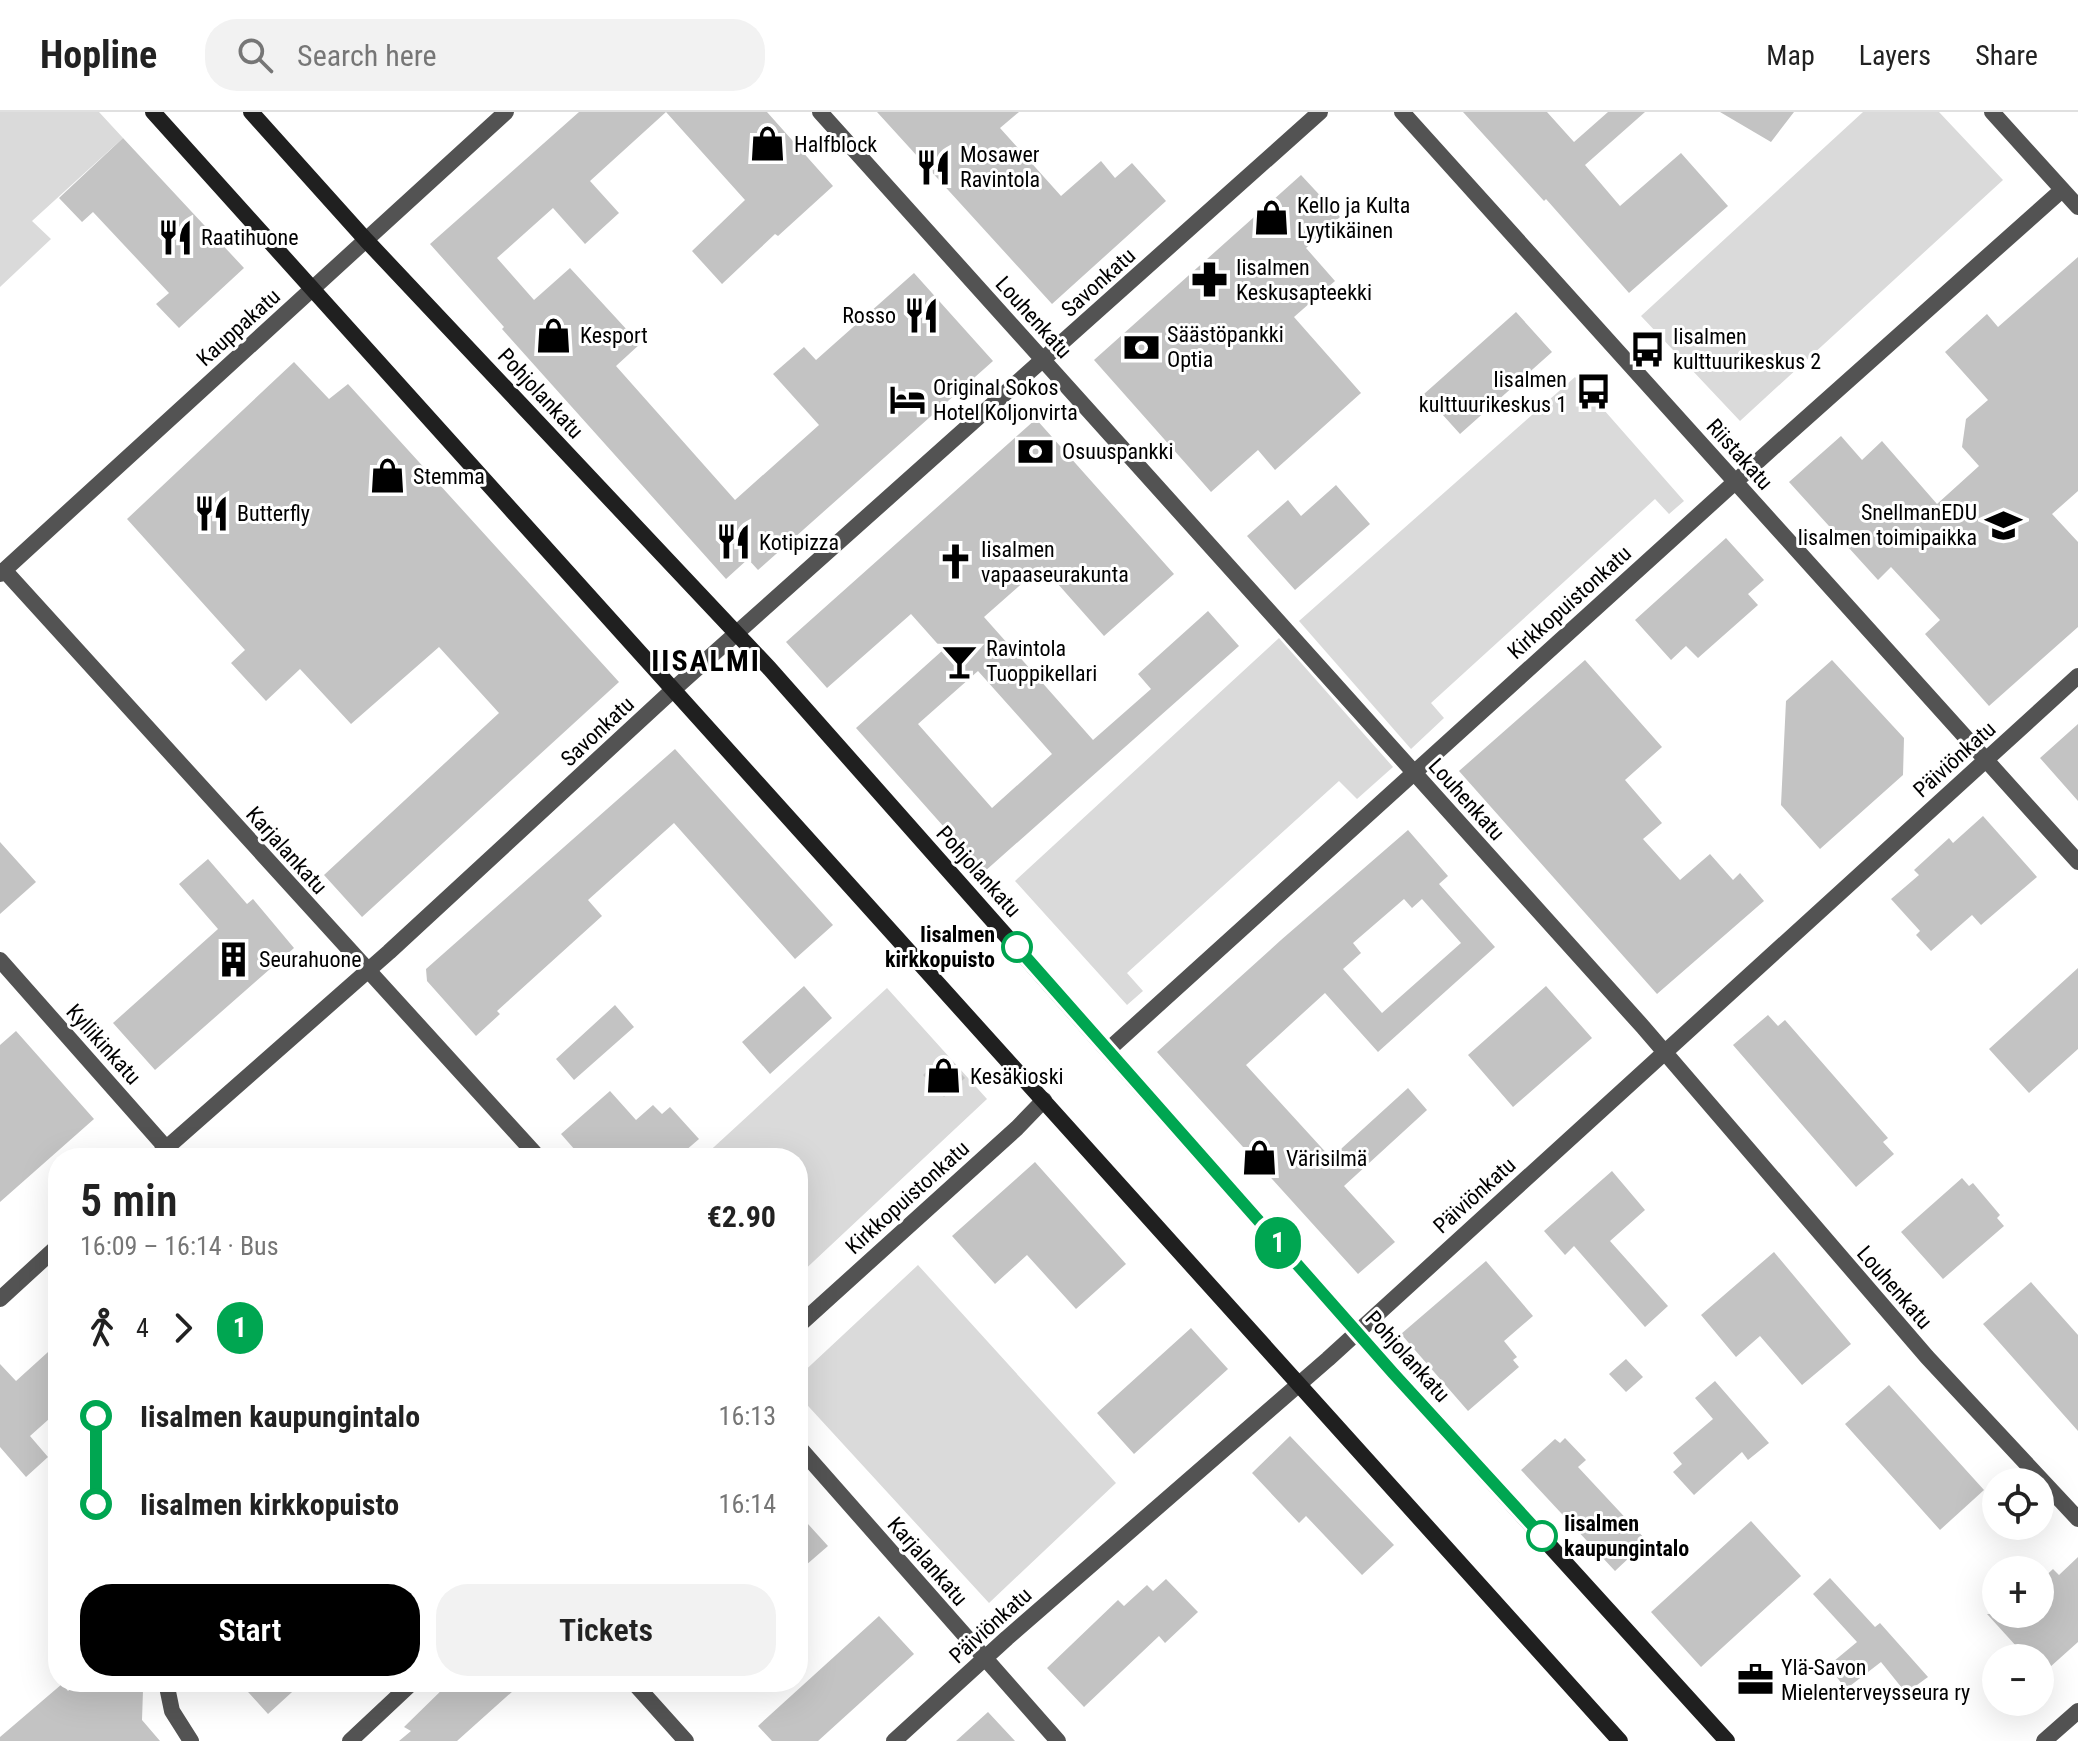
<!DOCTYPE html>
<html lang="en">
<head>
<meta charset="utf-8">
<style>
  body { margin:0; font-family:"Roboto Condensed",sans-serif; background:#f2f2f2; color:#222; height:100vh; display:flex; flex-direction:column; font-size:30px; white-space:nowrap }
  * { box-sizing:border-box; margin:0 }
  p { font-size:26px; color:#767676 }
  .icon { flex:none; width:44px; height:44px; fill:none; stroke:currentColor; stroke-width:2; stroke-linecap:round; stroke-linejoin:round }
  .map { position:relative; flex:1; overflow:hidden }
  .panel { position:absolute; left:48px; top:1036px; width:760px; height:544px; display:flex; flex-direction:column; background:#fff; border-radius:32px; box-shadow:0 8px 32px #0002 }
  .panel>* { flex:none }
  .badge { padding:0 16px; border-radius:26px; font-size:28px; line-height:52px }
  .fabs { position:absolute; left:1982px; top:1356px; display:grid; gap:16px }
  .fabs a { display:grid; place-items:center; width:72px; height:72px; border-radius:50%; background:#fff; box-shadow:0 8px 32px #0002; font-size:40px }
  .map>.badge { position:absolute; translate:-50% -50%; box-shadow:0 0 0 4px #fff }
  .legs { display:flex; align-items:center; gap:12px; height:88px; padding:0 32px; font-size:26px }
  .legs p { margin-inline-start:auto }
  .overview { display:flex; align-items:center; justify-content:space-between; height:136px; padding:0 32px }
  h1 { font-size:44px; font-weight:600; line-height:60px }
  .action { display:flex; gap:16px; margin-top:auto; padding:16px 32px }
  .action a { flex:1; height:92px; border-radius:32px; background:#000; color:#fff; font-size:32px; font-weight:600; line-height:92px; text-align:center }
  .action a+a { background:#f2f2f2; color:#222 }
  ul { padding:0 32px; list-style:none }
  li { display:flex; align-items:center; gap:28px; height:88px; font-size:30px }
  li i { display:grid; place-items:center; width:12px; height:100%; margin:0 10px; background:currentColor }
  li i::after { content:''; width:20px; height:20px; margin:-10px; border:6px solid; border-radius:50%; background:#fff }
  li p { margin-inline-start:auto }
  li:first-child i { background:linear-gradient(#0000 50%,currentColor 0) }
  li:last-child i { background:linear-gradient(currentColor 50%,#0000 0) }
  header { display:flex; align-items:center; gap:48px; box-sizing:border-box; height:112px; padding:0 40px; background:#fff; border-bottom:2px solid #e0e0e0 }
  header strong { font-size:38px }
  nav { display:flex; gap:44px; margin-inline-start:auto; font-size:28px }
  .search { width:560px; height:72px; background:#f2f2f2; display:flex; align-items:center; gap:20px; box-sizing:border-box; padding:0 28px; border-radius:32px; color:#767676; font-size:30px }
  .map>svg:first-child { display:block }
  .green { fill:#dadada }
  .building { fill:#c3c3c3; fill-rule:evenodd }
  .lines { fill:none; stroke-linecap:round; stroke-linejoin:round }
  .street { stroke:#535353; stroke-width:16 }
  .secondary { stroke:#202020; stroke-width:16 }
  .line-1-casing { stroke:#fff; stroke-width:18 }
  .line-1 { stroke:#00a651; stroke-width:12 }
  .stop-1-dot { fill:#fff; stroke:#00a651; stroke-width:4 }
  .labels { text-anchor:middle; stroke-width:6; stroke-linejoin:round; paint-order:stroke }
  .poi-label { font-size:22px; fill:#000; stroke:#fff; text-anchor:start }
  .street-label { font-size:22px; fill:#000; stroke:#fff }
  .stop-label { font-size:22px; font-weight:bold; fill:#000; stroke:#fff; text-anchor:end }
  .district-label { font-size:30px; font-weight:bold; letter-spacing:2px; fill:#000; stroke:#fff }
</style>
</head>
<body>
<header>
<strong>Hopline</strong>
<div class="search"><svg class="icon" aria-label="search" viewBox="0 0 24 24"><circle cx="10" cy="10" r="6"/><path d="M15 15l6 6"/></svg>Search here</div>
<nav><a>Map</a><a>Layers</a><a>Share</a></nav>
</header>
<div class="map">
<svg width="2078" height="1629" viewBox="0 0 2078 1629">
  <rect width="100%" height="100%" fill="#fff"/>
  <path class="green" d="M 0,0 L 99,0 L 123,26 L 32,109 L 51,127 L 0,175 Z
    M 1863,0 L 1939,0 L 2003,68 L 1740,309 L 1641,204 Z
    M 1575,265 L 1684,389 L 1669,402 L 1655,387 L 1431,591 L 1444,606 L 1411,637 L 1299,509 Z
    M 1279,526 L 1393,655 L 1357,687 L 1339,669 L 1127,861 L 1143,879 L 1127,893 L 1015,769 Z
    M 887,876 L 987,987 L 798,1164 L 798,1046 L 702,1046 Z
    M 918,1153 L 1116,1371 L 989,1491 L 798,1283 L 798,1265 Z"/>
  <path class="building" d="M 579,0 L 767,0 L 833,74 L 778,124 L 775,122 L 722,172 L 692,139 L 745,88 L 666,0 L 590,69 L 619,101 L 585,132 L 553,96 L 497,146 L 534,188 L 570,156 L 640,232 L 616,254 L 735,388 L 819,313 L 773,262 L 804,235 L 816,248 L 914,161 L 993,249 L 758,458 L 748,447 L 726,467 L 502,217 L 504,215 L 430,132 Z
    M 877,0 L 1019,0 L 1000,16 L 1061,84 L 1101,49 L 1115,66 L 1132,51 L 1166,89 L 1052,192 Z
    M 1463,0 L 1547,0 L 1574,30 L 1608,0 L 1645,0 L 1585,53 L 1620,94 L 1681,41 L 1728,94 L 1629,181 L 1546,87 L 1544,89 Z
    M 1720,0 L 1794,0 L 1771,30 Z
    M 123,26 L 244,156 L 179,216 L 156,192 L 169,181 L 93,100 L 82,110 L 59,86 Z
    M 1301,63 L 1340,105 L 1306,136 L 1335,169 L 1294,205 L 1361,281 L 1275,358 L 1258,338 L 1211,380 L 1094,248 Z
    M 2078,145 L 2078,379 L 2052,402 L 2078,430 L 2078,515 L 1989,594 L 1925,522 L 1940,508 L 1891,455 L 1878,468 L 1789,370 L 1841,324 L 1862,348 L 1882,329 L 1937,392 L 1979,354 L 1962,335 L 1966,307 L 1988,288 L 1945,240 L 1987,202 L 1998,215 Z
    M 1516,200 L 1552,240 L 1460,322 L 1424,282 Z
    M 294,250 L 329,287 L 348,272 L 619,570 L 362,805 L 324,763 L 499,601 L 439,535 L 351,612 L 300,557 L 266,589 L 231,551 L 245,538 L 127,407 Z
    M 1036,307 L 1174,462 L 1104,524 L 1042,454 L 984,505 L 1093,628 L 1151,577 L 1138,562 L 1208,499 L 1239,534 L 984,760 L 856,616 L 943,538 L 911,502 L 827,576 L 786,530 ZM 978,559 L 1052,642 L 992,696 L 918,612 Z
    M 1336,373 L 1370,412 L 1295,478 L 1247,424 L 1288,388 L 1301,404 Z
    M 1726,426 L 1764,468 L 1748,482 L 1758,493 L 1698,546 L 1686,534 L 1671,548 L 1635,508 Z
    M 1585,548 L 1662,635 L 1625,668 L 1662,711 L 1643,727 L 1680,768 L 1710,742 L 1733,768 L 1740,761 L 1764,789 L 1657,882 L 1459,659 Z
    M 1832,548 L 1904,626 L 1903,663 L 1820,737 L 1781,693 L 1786,589 Z
    M 2078,612 L 2078,689 L 2040,646 Z
    M 675,637 L 833,813 L 795,847 L 674,711 L 588,788 L 602,804 L 497,899 L 500,902 L 476,924 L 427,869 L 426,857 Z
    M 1983,704 L 2037,765 L 1981,813 L 1972,803 L 1931,839 L 1916,823 L 1920,819 L 1891,787 L 1919,763 L 1914,758 L 1949,726 L 1953,731 Z
    M 1408,718 L 1448,764 L 1439,772 L 1495,835 L 1378,940 L 1325,881 L 1246,953 L 1331,1046 L 1408,976 L 1427,998 L 1344,1074 L 1395,1130 L 1358,1162 L 1157,940 L 1281,828 ZM 1404,787 L 1412,796 L 1422,787 L 1461,831 L 1382,901 L 1343,857 L 1361,841 L 1353,831 Z
    M 0,730 L 36,770 L 0,802 Z
    M 208,747 L 247,792 L 253,787 L 294,836 L 155,958 L 113,911 L 218,817 L 179,772 Z
    M 2078,856 L 2078,937 L 2029,981 L 1989,937 Z
    M 804,874 L 832,906 L 770,962 L 742,930 Z
    M 1546,874 L 1592,926 L 1513,995 L 1468,943 Z
    M 615,893 L 634,915 L 574,968 L 556,947 Z
    M 1768,903 L 1778,914 L 1785,908 L 1888,1026 L 1883,1030 L 1894,1042 L 1856,1075 L 1733,933 Z
    M 16,919 L 94,1007 L 0,1090 L 0,933 Z
    M 944,943 L 965,966 L 944,985 L 923,963 Z
    M 610,979 L 636,1008 L 653,993 L 662,1002 L 670,995 L 699,1027 L 677,1046 L 582,1046 L 561,1022 Z
    M 1035,1050 L 1126,1152 L 1076,1197 L 1027,1143 L 995,1172 L 952,1124 Z
    M 1612,1059 L 1645,1098 L 1610,1129 L 1668,1194 L 1645,1215 L 1574,1134 L 1565,1143 L 1544,1119 Z
    M 1962,1066 L 1969,1074 L 1973,1071 L 2000,1103 L 1997,1106 L 2004,1114 L 1943,1167 L 1901,1120 Z
    M 1774,1140 L 1851,1232 L 1802,1273 L 1760,1224 L 1736,1245 L 1701,1203 Z
    M 1486,1149 L 1533,1204 L 1504,1229 L 1517,1245 L 1513,1248 L 1519,1255 L 1468,1299 L 1401,1222 Z
    M 2031,1170 L 2078,1223 L 2078,1319 L 1983,1212 Z
    M 1191,1216 L 1228,1257 L 1134,1342 L 1097,1301 Z
    M 58,1231 L 58,1299 L 30,1324 L 48,1345 L 26,1365 L 0,1335 L 0,1252 L 16,1269 Z
    M 1626,1247 L 1643,1265 L 1626,1280 L 1609,1262 Z
    M 1715,1269 L 1769,1331 L 1748,1348 L 1742,1340 L 1694,1383 L 1673,1360 L 1682,1352 L 1673,1341 L 1713,1307 L 1695,1286 Z
    M 1889,1273 L 1984,1378 L 1940,1418 L 1845,1312 Z
    M 1290,1324 L 1394,1433 L 1362,1463 L 1306,1404 L 1299,1411 L 1252,1361 Z
    M 1565,1326 L 1586,1348 L 1578,1355 L 1647,1429 L 1615,1459 L 1521,1358 L 1555,1327 L 1560,1331 Z
    M 798,1401 L 828,1434 L 798,1460 Z
    M 1751,1409 L 1801,1464 L 1701,1555 L 1651,1500 Z
    M 2078,1445 L 2078,1530 L 2040,1564 L 2040,1546 L 2027,1546 L 1987,1502 L 2040,1502 L 2040,1469 L 2053,1457 L 2059,1463 Z
    M 1830,1466 L 1875,1515 L 1880,1511 L 1928,1565 L 1906,1581 L 1881,1550 L 1846,1577 L 1828,1554 L 1857,1530 L 1813,1482 Z
    M 1166,1467 L 1198,1500 L 1165,1531 L 1159,1524 L 1084,1595 L 1047,1556 L 1118,1488 L 1124,1494 L 1147,1473 L 1153,1479 Z
    M 879,1504 L 914,1542 L 818,1629 L 772,1629 L 758,1614 Z
    M 78,1570 L 121,1570 L 121,1577 L 143,1578 L 142,1608 L 160,1629 L 0,1629 L 0,1625 L 62,1572 L 68,1579 Z
    M 239,1570 L 303,1570 L 268,1602 Z
    M 450,1570 L 523,1570 L 457,1629 L 399,1629 L 411,1619 L 404,1615 Z
    M 988,1600 L 1015,1629 L 956,1629 Z"/>
  <g class="lines">
    <path class="street" d="M 820,0 L 1643,915 L 1927,1245 L 2078,1407
      M 1402,0 L 2078,750
      M 1992,0 L 2078,95
      M 4,458 L 539,1046
      M 0,462 L 506,0
      M 0,848 L 175,1046
      M 1108,938 L 1777,332 L 2062,78
      M 155,1046 L 389,840 L 674,577 L 1320,0
      M 0,1187 L 58,1134
      M 798,1214 L 1017,1016 L 1044,988
      M 798,1334 L 1058,1629
      M 166,1570 L 172,1599 L 191,1629
      M 633,1570 L 686,1629
      M 350,1629 L 413,1570
      M 894,1629 L 1007,1526 L 1328,1247 L 2078,564
      M 2044,1629 L 2078,1599"/>
    <path class="secondary" d="M 153,0 L 1620,1629
      M 251,0 L 366,128 L 770,557 L 1393,1261 L 1727,1629"/>
  </g>
  <g class="lines">
    <defs>
      <path id="line-1" d="M 1017,835 L 1393,1261 L 1542,1424"/>
    </defs>
    <use href="#line-1" class="line-1-casing"/>
    <use href="#line-1" class="line-1"/>
  </g>
  <defs>
    <symbol id="shop-bare" viewBox="-9 -9 18 18"><path d="M-5-2.5h2.3a2.7 3.5 0 0 1 5.4 0H5L5.5 6h-11ZM-1.5-2.5h3a1.5 2.3 0 0 0-3 0Z" fill="#000" stroke="#fff" stroke-width="2.5" paint-order="stroke"/></symbol>
    <symbol id="restaurant-bare" viewBox="-9 -9 18 18"><path d="M-5-6h1v4h1v-4h1v4h1v-4h1v5L-1.5 .5V6h-2V.5L-5-1ZM5-6V6H3V1.5H1.5Q1.5-4 5-6Z" fill="#000" stroke="#fff" stroke-width="2.5" paint-order="stroke"/></symbol>
    <symbol id="pharmacy-bare" viewBox="-9 -9 18 18"><path d="M-2-6h4v4h4v4h-4v4h-4v-4h-4v-4h4Z" fill="#000" stroke="#fff" stroke-width="2.5" paint-order="stroke"/></symbol>
    <symbol id="bank-bare" viewBox="-9 -9 18 18"><path d="M-6-4H6V4H-6ZM0-2.3a2.3 2.3 0 1 0 0 4.6a2.3 2.3 0 1 0 0-4.6Z" fill="#000" stroke="#fff" stroke-width="2.5" paint-order="stroke"/></symbol>
    <symbol id="bus-bare" viewBox="-9 -9 18 18"><path d="M-5-6H5V4H4V6H2V4H-2V6H-4V4H-5ZM-3.5-4V0h7V-4ZM-3.5 1.2v1.5H-2V1.2ZM2 1.2v1.5H3.5V1.2Z" fill="#000" stroke="#fff" stroke-width="2.5" paint-order="stroke"/></symbol>
    <symbol id="hotel-bare" viewBox="-9 -9 18 18"><path d="M-6-4.5h1.5V1H6V5H4.5V3h-9V5H-6ZM-4 0a1.8 1.8 0 1 1 3.6 0ZM.5 0V-2.5h3Q6-2.5 6 0Z" fill="#000" stroke="#fff" stroke-width="2.5" paint-order="stroke"/></symbol>
    <symbol id="university-bare" viewBox="-9 -9 18 18"><path d="M0-5L7-2L0 1L-7-2ZM-4 1L0 2.5L4 1V4Q0 6-4 4Z" fill="#000" stroke="#fff" stroke-width="2.5" paint-order="stroke"/></symbol>
    <symbol id="church-bare" viewBox="-9 -9 18 18"><path d="M-1.2-6h2.4v3.5h3.3v2.4h-3.3V6h-2.4V-.1h-3.3v-2.4h3.3Z" fill="#000" stroke="#fff" stroke-width="2.5" paint-order="stroke"/></symbol>
    <symbol id="bar-bare" viewBox="-9 -9 18 18"><path d="M-6-5H6L.8 .8V4.5H3.5V6h-7V4.5H-.8V.8Z" fill="#000" stroke="#fff" stroke-width="2.5" paint-order="stroke"/></symbol>
    <symbol id="building-bare" viewBox="-9 -9 18 18"><path d="M-4-6H4V6H1V3H-1V6H-4ZM-2.5-4.3h1.7v1.8h-1.7ZM.8-4.3h1.7v1.8H.8ZM-2.5-1h1.7V.8h-1.7ZM.8-1h1.7V.8H.8Z" fill="#000" stroke="#fff" stroke-width="2.5" paint-order="stroke"/></symbol>
    <symbol id="office-bare" viewBox="-9 -9 18 18"><path d="M-6-3h4V-5.5h4V-3h4V5H-6ZM-1-4.5V-3h2v-1.5ZM-6 0V1H6V0Z" fill="#000" stroke="#fff" stroke-width="2.5" paint-order="stroke"/></symbol>
  </defs>
  <g fill-rule="evenodd">
    <use href="#shop-bare" x="742" y="6" width="51" height="51"/>
    <use href="#restaurant-bare" x="908" y="30" width="51" height="51"/>
    <use href="#shop-bare" x="1246" y="80" width="51" height="51"/>
    <use href="#restaurant-bare" x="150" y="100" width="51" height="51"/>
    <use href="#pharmacy-bare" x="1184" y="142" width="51" height="51"/>
    <use href="#restaurant-bare" x="896" y="178" width="51" height="51"/>
    <use href="#shop-bare" x="528" y="198" width="51" height="51"/>
    <use href="#bank-bare" x="1116" y="210" width="51" height="51"/>
    <use href="#bus-bare" x="1622" y="212" width="51" height="51"/>
    <use href="#bus-bare" x="1568" y="254" width="51" height="51"/>
    <use href="#hotel-bare" x="882" y="262" width="51" height="51"/>
    <use href="#bank-bare" x="1010" y="314" width="51" height="51"/>
    <use href="#shop-bare" x="362" y="338" width="51" height="51"/>
    <use href="#restaurant-bare" x="186" y="376" width="51" height="51"/>
    <use href="#university-bare" x="1978" y="388" width="51" height="51"/>
    <use href="#restaurant-bare" x="708" y="404" width="51" height="51"/>
    <use href="#church-bare" x="930" y="424" width="51" height="51"/>
    <use href="#bar-bare" x="934" y="524" width="51" height="51"/>
    <use href="#building-bare" x="208" y="822" width="51" height="51"/>
    <use href="#shop-bare" x="918" y="938" width="51" height="51"/>
    <use href="#shop-bare" x="1234" y="1020" width="51" height="51"/>
    <use href="#office-bare" x="1730" y="1542" width="51" height="51"/>
  </g>
  <g class="stop-1-dot">
    <circle cx="1017" cy="835" r="14"/>
    <circle cx="1542" cy="1424" r="14"/>
  </g>
  <g class="labels">
    <g class="poi-label">
      <text x="794" y="40">Halfblock</text>
      <text x="960" y="50">Mosawer<tspan x="960" dy="25">Ravintola</tspan></text>
      <text x="1297" y="101">Kello ja Kulta<tspan x="1297" dy="25">Lyytikäinen</tspan></text>
      <text x="201" y="133">Raatihuone</text>
      <text x="1236" y="163">Iisalmen<tspan x="1236" dy="25">Keskusapteekki</tspan></text>
      <text x="896" y="211" text-anchor="end">Rosso</text>
      <text x="1167" y="230">Säästöpankki<tspan x="1167" dy="25">Optia</tspan></text>
      <text x="580" y="231">Kesport</text>
      <text x="1673" y="232">Iisalmen<tspan x="1673" dy="25">kulttuurikeskus 2</tspan></text>
      <text x="1567" y="275" text-anchor="end">Iisalmen<tspan x="1567" dy="25">kulttuurikeskus 1</tspan></text>
      <text x="933" y="283">Original Sokos<tspan x="933" dy="25">Hotel Koljonvirta</tspan></text>
      <text x="1062" y="347">Osuuspankki</text>
      <text x="413" y="372">Stemma</text>
      <text x="1977" y="408" text-anchor="end">SnellmanEDU<tspan x="1977" dy="25">Iisalmen toimipaikka</tspan></text>
      <text x="237" y="409">Butterfly</text>
      <text x="759" y="438">Kotipizza</text>
      <text x="981" y="445">Iisalmen<tspan x="981" dy="25">vapaaseurakunta</tspan></text>
      <text x="986" y="544">Ravintola<tspan x="986" dy="25">Tuoppikellari</tspan></text>
      <text x="259" y="855">Seurahuone</text>
      <text x="970" y="972">Kesäkioski</text>
      <text x="1286" y="1054">Värisilmä</text>
      <text x="1781" y="1563">Ylä-Savon<tspan x="1781" dy="25">Mielenterveysseura ry</tspan></text>
    </g>
    <g class="street-label">
      <text transform="translate(1098 170) rotate(-42)" y="8">Savonkatu</text>
      <text transform="translate(1034 205) rotate(48)" y="8">Louhenkatu</text>
      <text transform="translate(238 215) rotate(-42)" y="8">Kauppakatu</text>
      <text transform="translate(541 281) rotate(47)" y="8">Pohjolankatu</text>
      <text transform="translate(1740 342) rotate(48)" y="8">Riistakatu</text>
      <text transform="translate(1569 490) rotate(-42)" y="8">Kirkkopuistonkatu</text>
      <text transform="translate(597 619) rotate(-43)" y="8">Savonkatu</text>
      <text transform="translate(1954 647) rotate(-42)" y="8">Päiviönkatu</text>
      <text transform="translate(1467 687) rotate(48)" y="8">Louhenkatu</text>
      <text transform="translate(287 738) rotate(48)" y="8">Karjalankatu</text>
      <text transform="translate(979 759) rotate(48)" y="8">Pohjolankatu</text>
      <text transform="translate(104 932) rotate(48)" y="8">Kyllikinkatu</text>
      <text transform="translate(1474 1083) rotate(-42)" y="8">Päiviönkatu</text>
      <text transform="translate(907 1085) rotate(-42)" y="8">Kirkkopuistonkatu</text>
      <text transform="translate(1895 1175) rotate(49)" y="8">Louhenkatu</text>
      <text transform="translate(1408 1244) rotate(48)" y="8">Pohjolankatu</text>
      <text transform="translate(928 1449) rotate(49)" y="8">Karjalankatu</text>
      <text transform="translate(990 1513) rotate(-42)" y="8">Päiviönkatu</text>
    </g>
    <g class="stop-label">
      <text x="995" y="830">Iisalmen<tspan x="995" dy="25">kirkkopuisto</tspan></text>
      <text x="1564" y="1419" text-anchor="start">Iisalmen<tspan x="1564" dy="25">kaupungintalo</tspan></text>
    </g>
    <g class="district-label">
      <text x="706" y="559">IISALMI</text>
    </g>
  </g>
</svg>
<div class="fabs">
<a><svg class="icon" aria-label="locate" viewBox="0 0 24 24"><circle cx="12" cy="12" r="6"/><path d="M12 2v4M12 18v4M2 12h4M18 12h4"/></svg></a>
<a>+</a>
<a>−</a>
</div>
<b class="badge" style="left:1278px;top:1131px;background:#00a651;color:#fff">1</b>
<section class="panel">
<div class="overview"><div><h1>5 min</h1><p>16:09 – 16:14 · Bus</p></div><b>€2.90</b></div>
<div class="legs"><svg class="icon" aria-label="walk" viewBox="0 0 24 24"><circle cx="13" cy="4" r="2"/><path d="M13 8l-2 6 4 7M11 14l-3 7M7 12l3-4h3l4 4"/></svg>4<svg class="icon" aria-label="forward" viewBox="0 0 24 24"><path d="M9 5l7 7-7 7"/></svg><b class="badge" style="background:#00a651;color:#fff">1</b></div>
<ul>
<li><i style="color:#00a651"></i><b>Iisalmen kaupungintalo</b><p>16:13</p></li>
<li><i style="color:#00a651"></i><b>Iisalmen kirkkopuisto</b><p>16:14</p></li>
</ul>
<div class="action"><a>Start</a><a>Tickets</a></div>
</section>
</div>
</body>
</html>
